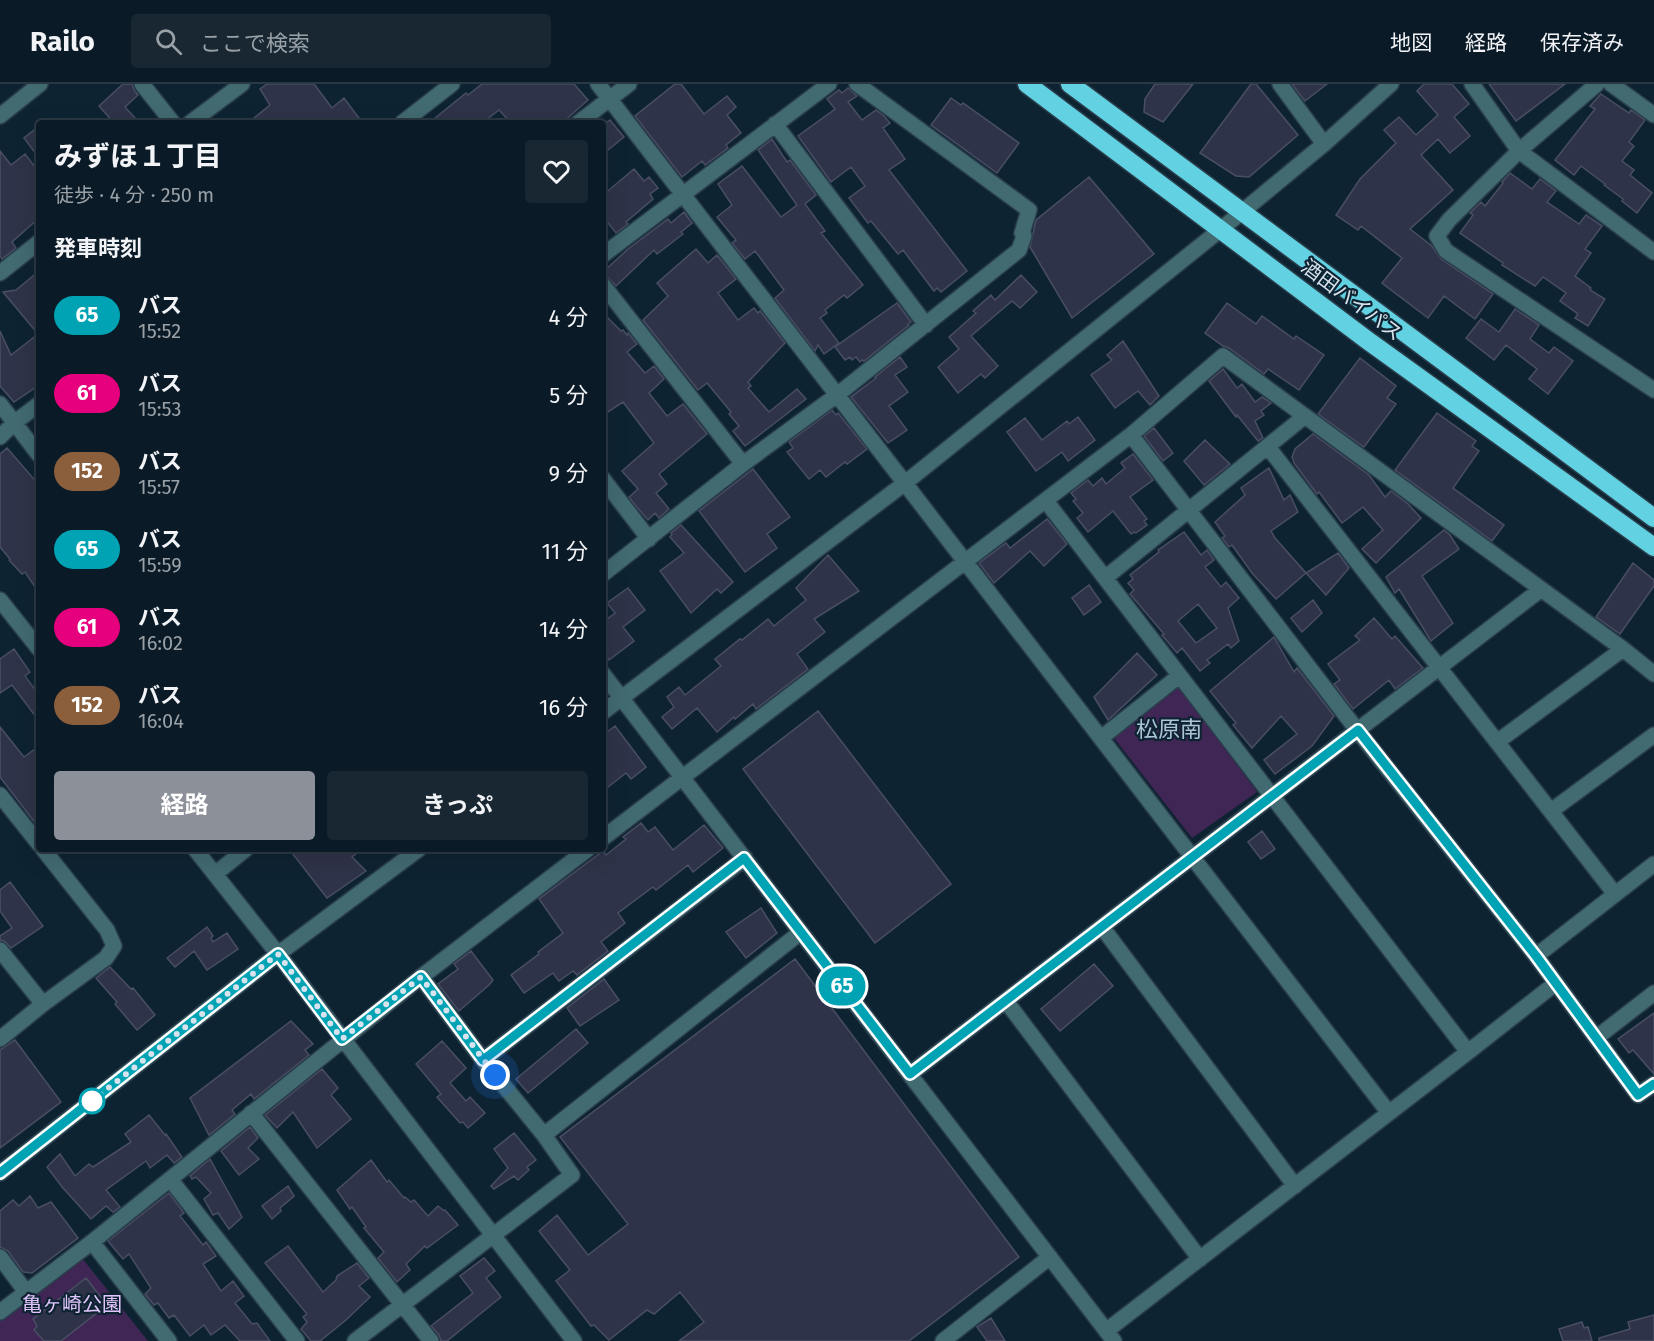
<!DOCTYPE html>
<html lang="ja">
<head>
<meta charset="utf-8">
<style>
  body { margin:0; font-family:"Fira Sans","Noto Sans JP",sans-serif; background:#182732; color:#f1f3f6; height:100vh; display:flex; flex-direction:column; font-size:22px; white-space:nowrap }
  * { box-sizing:border-box; margin:0 }
  p { font-size:20px; color:#99a1a7 }
  .icon { flex:none; width:33px; height:33px; fill:none; stroke:currentColor; stroke-width:2; stroke-linecap:round; stroke-linejoin:round }
  .map { position:relative; flex:1; overflow:hidden }
  .side { position:absolute; left:36px; top:36px; width:570px; height:732px; display:flex; flex-direction:column; background:#0a1a26; border-radius:6px; box-shadow:0 6px 24px #0002,0 0 0 2px #2a3843 }
  .side>* { flex:none }
  .badge { padding:0 12px; border-radius:20px; font-size:21px; line-height:39px }
  .you { position:absolute; width:30px; height:30px; margin:-15px; border:4px solid #fff; border-radius:50%; background:#1a73e8; box-shadow:0 0 0 9px #1a73e833 }
  .map>.badge { position:absolute; translate:-50% -50%; box-shadow:0 0 0 3px #fff }
  h2 { padding:0 18px; font-size:22px; line-height:54px }
  .round { display:grid; place-items:center; flex:none; width:63px; height:63px; border-radius:6px; background:#182732 }
  .headline { display:flex; align-items:center; justify-content:space-between; height:102px; padding:0 18px }
  h1 { font-size:28px; font-weight:700; line-height:45px }
  .primary-button { display:flex; gap:12px; margin-top:auto; padding:12px 18px }
  .primary-button a { flex:1; height:69px; border-radius:6px; background:#8c9099; color:#fff; font-size:24px; font-weight:700; line-height:69px; text-align:center }
  .primary-button a+a { background:#182732; color:#f1f3f6 }
  ul { padding:0; list-style:none }
  li { display:flex; align-items:center; gap:18px; height:78px; padding:0 18px }
  li div { flex:1 }
  li b { display:block; font-size:22px }
  li em { font-style:normal }
  li .badge { min-width:66px; font-weight:700; text-align:center }
  header { display:flex; align-items:center; gap:36px; box-sizing:border-box; height:84px; padding:0 30px; background:#0a1a26; border-bottom:2px solid #2a3843 }
  header strong { font-size:28px }
  nav { display:flex; gap:33px; margin-inline-start:auto; font-size:21px }
  .search { width:420px; height:54px; background:#182732; display:flex; align-items:center; gap:15px; box-sizing:border-box; padding:0 21px; border-radius:6px; color:#99a1a7; font-size:22px }
  .map>svg:first-child { display:block }
  .green { fill:#402655 }
  .building { fill:#2f3349; stroke:#494e65; stroke-width:1.5; fill-rule:evenodd }
  .lines { fill:none; stroke-linecap:round; stroke-linejoin:round }
  .minor-casing { stroke:#2a3e4c; stroke-width:18 }
  .highway-casing { stroke:#2a3e4c; stroke-width:21 }
  .minor { stroke:#426a71; stroke-width:15 }
  .highway { stroke:#62d2e3; stroke-width:18 }
  .line-casing { stroke:#fff; stroke-width:14 }
  .line { stroke:#00a3b4; stroke-width:9 }
  .walk { stroke:#d6e3ed; stroke-width:6; stroke-dasharray:0 10.8 }
  .stop-dot { fill:#fff; stroke:#00a3b4; stroke-width:3 }
  .labels { text-anchor:middle; stroke-width:4.5; stroke-linejoin:round; paint-order:stroke }
  .street-label { font-size:20px; fill:#d6e3ed; stroke:#0e2332 }
  .park-label { font-size:20px; fill:#e0c4fb; stroke:#0e2332 }
  .quarter-label { font-size:22px; fill:#abc4d8; stroke:#0e2332 }
</style>
</head>
<body>
<header>
<strong>Railo</strong>
<div class="search"><svg class="icon" aria-label="search" viewBox="0 0 24 24"><circle cx="10" cy="10" r="6"/><path d="M15 15l6 6"/></svg>ここで検索</div>
<nav><a>地図</a><a>経路</a><a>保存済み</a></nav>
</header>
<div class="map">
<svg width="1654" height="1257" viewBox="0 0 1654 1257">
  <rect width="100%" height="100%" fill="#0e2332"/>
  <path class="green" d="M 1177,600 L 1257,708 L 1192,754 L 1114,654 Z
    M 78,1169 L 148,1257 L 0,1257 L 0,1229 Z"/>
  <path class="building" d="M 123,0 L 132,0 L 134,6 L 138,11 L 125,23 L 135,34 L 130,39 L 114,39 L 99,22 Z
    M 267,0 L 314,0 L 332,24 L 344,14 L 359,34 L 352,39 L 248,39 L 270,21 L 260,5 Z
    M 482,0 L 574,0 L 588,16 L 562,39 L 511,39 L 499,26 L 482,39 L 429,39 L 466,9 L 468,11 Z
    M 675,0 L 681,0 L 704,30 L 727,12 L 736,23 L 727,31 L 741,49 L 726,61 L 728,64 L 705,81 L 702,77 L 682,93 L 635,32 Z
    M 1155,0 L 1193,0 L 1163,38 L 1144,28 L 1145,15 Z
    M 1251,0 L 1256,0 L 1298,51 L 1249,93 L 1236,92 L 1200,69 Z
    M 1292,0 L 1327,0 L 1305,17 Z
    M 1424,0 L 1452,0 L 1469,20 L 1454,33 L 1470,52 L 1450,69 L 1438,55 L 1421,71 L 1453,106 L 1410,145 L 1432,162 L 1441,175 L 1493,210 L 1475,235 L 1444,212 L 1428,234 L 1382,199 L 1402,174 L 1361,142 L 1358,146 L 1336,131 L 1360,95 L 1396,59 L 1384,46 L 1399,33 L 1416,51 L 1438,31 L 1417,7 Z
    M 1489,0 L 1565,0 L 1516,37 Z
    M 848,4 L 857,12 L 848,18 L 862,36 L 876,26 L 884,32 L 890,39 L 883,44 L 905,75 L 889,86 L 967,187 L 941,208 L 937,204 L 934,207 L 903,166 L 898,170 L 871,137 L 868,139 L 849,114 L 865,102 L 851,83 L 831,98 L 798,52 L 835,25 L 827,15 L 839,6 L 842,9 Z
    M 1601,10 L 1629,29 L 1631,26 L 1645,36 L 1629,58 L 1634,62 L 1622,77 L 1634,86 L 1630,91 L 1652,109 L 1637,129 L 1622,117 L 1623,115 L 1604,101 L 1605,100 L 1581,82 L 1574,91 L 1555,76 L 1595,25 L 1590,22 Z
    M 951,14 L 961,21 L 963,19 L 1019,59 L 997,89 L 931,41 Z
    M 610,36 L 624,53 L 603,70 L 603,41 Z
    M 39,42 L 39,74 L 24,54 Z
    M 772,55 L 787,78 L 790,76 L 816,111 L 805,120 L 825,147 L 821,149 L 863,201 L 847,214 L 844,211 L 825,226 L 827,229 L 820,234 L 839,259 L 824,270 L 818,261 L 815,267 L 775,214 L 784,206 L 755,167 L 745,175 L 732,159 L 736,156 L 717,133 L 732,121 L 718,100 L 742,82 L 781,133 L 797,121 L 758,66 Z
    M 0,67 L 11,81 L 25,70 L 39,88 L 39,134 L 12,158 L 16,164 L 2,175 L 0,172 Z
    M 634,85 L 644,97 L 649,93 L 658,104 L 650,110 L 653,115 L 626,138 L 628,140 L 616,149 L 608,139 L 603,143 L 603,111 Z
    M 1510,89 L 1532,105 L 1540,95 L 1556,107 L 1547,118 L 1579,140 L 1586,131 L 1602,142 L 1585,165 L 1591,169 L 1575,192 L 1591,204 L 1590,206 L 1605,215 L 1588,242 L 1575,234 L 1578,230 L 1560,217 L 1566,209 L 1543,193 L 1535,202 L 1502,181 L 1503,179 L 1460,149 L 1473,131 L 1470,129 L 1481,118 L 1485,122 L 1503,99 L 1502,98 Z
    M 1089,93 L 1154,170 L 1072,234 L 1030,163 L 1036,136 Z
    M 684,128 L 692,139 L 681,148 L 683,150 L 657,170 L 654,166 L 616,202 L 603,188 L 628,165 L 668,135 L 671,139 Z
    M 696,165 L 708,179 L 717,171 L 736,195 L 718,209 L 738,236 L 754,224 L 758,229 L 760,227 L 785,259 L 748,298 L 751,302 L 748,304 L 769,328 L 797,305 L 806,315 L 745,362 L 733,347 L 739,342 L 729,330 L 731,328 L 707,299 L 698,306 L 643,236 L 668,212 L 657,199 Z
    M 39,187 L 39,301 L 14,318 L 0,302 L 0,247 L 11,271 L 38,250 L 3,208 L 16,206 Z
    M 1021,191 L 1037,208 L 1020,224 L 1012,217 L 971,252 L 998,282 L 985,294 L 981,290 L 958,309 L 938,283 L 959,265 L 949,253 L 976,229 L 973,227 L 991,211 L 995,216 Z
    M 897,219 L 911,238 L 908,240 L 909,241 L 864,277 L 862,276 L 860,278 L 856,273 L 852,276 L 850,273 L 845,276 L 835,263 Z
    M 1227,219 L 1256,240 L 1262,232 L 1294,255 L 1296,252 L 1324,271 L 1299,306 L 1268,285 L 1264,290 L 1229,264 L 1223,262 L 1205,249 Z
    M 1515,225 L 1539,241 L 1530,255 L 1549,269 L 1554,263 L 1573,277 L 1548,310 L 1529,295 L 1537,285 L 1506,261 L 1494,276 L 1466,254 L 1481,235 L 1499,248 Z
    M 603,229 L 621,247 L 623,246 L 627,251 L 628,249 L 637,260 L 627,268 L 645,289 L 654,282 L 664,295 L 649,309 L 667,332 L 683,320 L 707,350 L 659,390 L 667,400 L 656,409 L 669,425 L 659,434 L 655,429 L 648,436 L 635,421 L 629,413 L 638,405 L 622,387 L 654,359 L 623,318 L 603,331 Z
    M 1123,257 L 1159,312 L 1150,321 L 1138,307 L 1115,324 L 1091,291 L 1112,276 L 1107,271 Z
    M 900,273 L 907,283 L 895,291 L 908,308 L 889,322 L 907,346 L 888,359 L 851,313 L 876,294 L 875,293 Z
    M 1360,274 L 1396,302 L 1387,314 L 1396,320 L 1364,363 L 1318,330 Z
    M 1223,285 L 1237,304 L 1242,300 L 1255,318 L 1262,313 L 1271,319 L 1261,327 L 1264,331 L 1255,337 L 1263,354 L 1258,357 L 1237,331 L 1236,333 L 1209,297 Z
    M 832,326 L 836,331 L 838,329 L 867,365 L 847,380 L 845,378 L 826,393 L 820,386 L 809,395 L 787,368 L 793,364 L 789,358 Z
    M 1437,329 L 1476,357 L 1472,362 L 1479,367 L 1453,404 L 1504,441 L 1492,457 L 1395,386 Z
    M 1078,333 L 1095,356 L 1068,377 L 1062,368 L 1036,387 L 1007,348 L 1025,334 L 1042,356 L 1067,337 L 1069,340 Z
    M 1154,344 L 1173,369 L 1163,377 L 1144,352 Z
    M 1313,350 L 1369,391 L 1385,413 L 1391,407 L 1408,420 L 1421,434 L 1376,479 L 1362,465 L 1383,446 L 1363,423 L 1342,439 L 1319,408 L 1317,410 L 1294,379 L 1292,373 L 1295,365 Z
    M 1205,356 L 1230,380 L 1204,401 L 1184,377 Z
    M 7,364 L 39,401 L 39,509 L 25,488 L 22,490 L 9,476 L 10,475 L 0,463 L 0,370 Z
    M 1133,370 L 1153,396 L 1130,413 L 1147,435 L 1144,437 L 1147,441 L 1136,449 L 1134,448 L 1131,450 L 1113,427 L 1088,448 L 1077,434 L 1083,429 L 1073,417 L 1076,415 L 1071,409 L 1088,396 L 1093,402 L 1102,394 L 1106,400 L 1125,384 L 1121,379 Z
    M 1269,384 L 1284,416 L 1290,411 L 1298,428 L 1271,447 L 1275,454 L 1306,489 L 1276,515 L 1252,489 L 1232,461 L 1229,463 L 1222,454 L 1225,452 L 1215,438 L 1245,411 L 1241,404 Z
    M 753,385 L 790,433 L 767,450 L 777,464 L 745,488 L 699,427 Z
    M 1047,435 L 1067,460 L 1044,482 L 1030,467 L 994,499 L 979,479 L 1006,459 L 1010,464 Z
    M 681,441 L 733,498 L 721,509 L 717,505 L 691,529 L 660,487 L 684,469 L 670,453 L 672,450 L 671,449 Z
    M 1444,446 L 1450,451 L 1459,465 L 1422,492 L 1453,539 L 1431,557 L 1399,505 L 1395,509 L 1386,493 Z
    M 1184,448 L 1201,471 L 1207,466 L 1214,476 L 1205,483 L 1221,503 L 1226,498 L 1239,514 L 1228,524 L 1239,557 L 1231,564 L 1228,560 L 1207,576 L 1210,579 L 1200,587 L 1182,564 L 1177,569 L 1162,551 L 1164,550 L 1130,510 L 1134,506 L 1128,499 L 1133,495 L 1130,491 L 1159,468 L 1158,466 ZM 1198,520 L 1217,544 L 1196,559 L 1178,537 Z
    M 1338,469 L 1349,484 L 1326,511 L 1306,489 Z
    M 828,471 L 859,507 L 814,535 L 825,548 L 797,570 L 808,585 L 756,625 L 753,620 L 735,635 L 734,633 L 717,648 L 697,624 L 672,645 L 662,633 L 674,623 L 667,613 L 679,603 L 685,611 L 721,582 L 715,575 L 740,555 L 742,556 L 768,535 L 774,542 L 806,516 L 796,504 Z
    M 1633,479 L 1654,496 L 1654,502 L 1620,550 L 1596,533 Z
    M 1089,501 L 1101,518 L 1084,531 L 1072,514 Z
    M 628,504 L 645,526 L 623,543 L 634,557 L 609,576 L 603,568 L 603,538 L 615,529 L 607,519 Z
    M 1313,516 L 1322,529 L 1302,548 L 1291,534 Z
    M 1374,534 L 1392,555 L 1395,552 L 1423,584 L 1395,605 L 1389,596 L 1353,625 L 1334,600 L 1340,596 L 1328,580 L 1360,556 L 1355,552 Z
    M 1274,553 L 1294,588 L 1297,584 L 1334,632 L 1312,662 L 1275,690 L 1264,676 L 1297,650 L 1281,632 L 1252,664 L 1233,641 L 1236,639 L 1210,607 Z
    M 14,565 L 30,588 L 25,592 L 39,611 L 39,637 L 12,601 L 0,609 L 0,575 Z
    M 1137,569 L 1157,591 L 1108,636 L 1094,613 Z
    M 818,627 L 951,800 L 875,859 L 743,685 Z
    M 615,642 L 646,683 L 631,695 L 626,689 L 603,707 L 603,651 Z
    M 0,643 L 24,673 L 39,662 L 39,744 L 0,693 Z
    M 641,739 L 648,748 L 655,743 L 673,766 L 704,741 L 723,764 L 693,788 L 688,781 L 656,806 L 653,803 L 618,829 L 625,839 L 601,858 L 608,867 L 577,891 L 573,887 L 559,897 L 553,889 L 524,909 L 511,891 L 539,870 L 538,868 L 563,849 L 539,815 L 603,767 L 606,771 L 626,755 L 623,753 Z
    M 1262,747 L 1275,765 L 1261,775 L 1248,758 Z
    M 289,765 L 362,765 L 352,773 L 366,787 L 327,814 Z
    M 10,798 L 43,842 L 11,864 L 4,857 L 0,856 L 0,852 L 12,844 L 0,827 L 0,806 Z
    M 761,824 L 777,849 L 746,874 L 726,848 Z
    M 207,843 L 213,852 L 211,854 L 213,858 L 227,849 L 238,865 L 207,886 L 194,867 L 175,883 L 167,874 Z
    M 471,867 L 493,896 L 489,901 L 459,927 L 438,900 L 458,885 L 454,880 Z
    M 795,875 L 1019,1173 L 909,1257 L 679,1257 L 704,1238 L 680,1208 L 654,1230 L 647,1226 L 609,1256 L 594,1241 L 591,1242 L 556,1197 L 570,1186 L 539,1147 L 557,1131 L 588,1171 L 628,1140 L 560,1053 Z
    M 1094,880 L 1113,902 L 1060,947 L 1041,925 Z
    M 110,883 L 131,905 L 133,904 L 155,931 L 137,946 L 115,920 L 117,918 L 96,894 Z
    M 604,895 L 619,916 L 580,942 L 567,924 Z
    M 1654,929 L 1654,990 L 1633,966 L 1629,969 L 1618,955 Z
    M 291,937 L 313,960 L 305,966 L 309,971 L 254,1015 L 251,1010 L 232,1026 L 235,1030 L 209,1051 L 190,1014 Z
    M 576,945 L 588,959 L 528,1009 L 516,995 Z
    M 15,956 L 61,1018 L 0,1064 L 0,966 Z
    M 442,957 L 466,984 L 450,999 L 466,1017 L 470,1013 L 485,1029 L 468,1044 L 463,1038 L 460,1039 L 437,1013 L 441,1010 L 416,980 Z
    M 322,985 L 338,1004 L 331,1011 L 351,1035 L 317,1064 L 293,1028 L 277,1044 L 265,1031 Z
    M 149,1031 L 165,1051 L 166,1050 L 182,1073 L 174,1079 L 167,1071 L 150,1084 L 146,1077 L 106,1106 L 120,1123 L 113,1128 L 106,1122 L 91,1135 L 63,1104 L 47,1083 L 60,1070 L 75,1092 L 89,1080 L 93,1083 L 131,1058 L 125,1050 Z
    M 250,1043 L 258,1054 L 248,1064 L 259,1075 L 239,1091 L 221,1067 Z
    M 514,1049 L 536,1076 L 527,1083 L 529,1086 L 518,1096 L 514,1092 L 494,1105 L 491,1102 L 508,1084 L 494,1065 Z
    M 210,1075 L 242,1133 L 229,1145 L 218,1129 L 213,1131 L 204,1115 L 211,1109 L 196,1093 L 192,1095 L 190,1092 Z
    M 371,1076 L 387,1098 L 389,1096 L 404,1114 L 405,1113 L 411,1118 L 414,1116 L 428,1132 L 438,1122 L 443,1126 L 445,1126 L 458,1141 L 427,1164 L 425,1162 L 406,1180 L 410,1186 L 397,1198 L 378,1174 L 384,1168 L 364,1144 L 366,1143 L 352,1123 L 350,1125 L 337,1106 Z
    M 288,1102 L 294,1112 L 280,1124 L 281,1127 L 272,1135 L 262,1122 Z
    M 169,1109 L 184,1129 L 180,1132 L 203,1161 L 206,1158 L 216,1172 L 203,1180 L 221,1207 L 233,1197 L 244,1212 L 235,1219 L 252,1240 L 257,1239 L 270,1257 L 240,1257 L 225,1241 L 211,1251 L 204,1241 L 190,1252 L 174,1231 L 169,1234 L 158,1219 L 154,1221 L 145,1210 L 151,1204 L 129,1170 L 123,1175 L 108,1157 Z
    M 30,1112 L 38,1124 L 51,1118 L 78,1154 L 32,1189 L 23,1188 L 8,1167 L 0,1163 L 0,1127 L 13,1116 L 19,1122 Z
    M 288,1162 L 323,1208 L 336,1196 L 337,1192 L 357,1179 L 369,1194 L 359,1202 L 370,1213 L 346,1236 L 320,1257 L 311,1257 L 301,1245 L 307,1238 L 303,1233 L 307,1230 L 265,1179 Z
    M 484,1174 L 495,1187 L 486,1194 L 501,1213 L 447,1257 L 441,1257 L 439,1251 L 431,1242 L 473,1209 L 460,1192 Z
    M 86,1194 L 107,1221 L 61,1257 L 44,1257 L 34,1246 L 37,1242 L 33,1235 Z
    M 1654,1231 L 1654,1257 L 1599,1257 L 1599,1254 L 1630,1245 L 1628,1238 Z
    M 991,1234 L 1005,1257 L 987,1257 L 977,1243 Z
    M 1582,1238 L 1584,1244 L 1588,1243 L 1592,1257 L 1563,1257 L 1559,1245 Z"/>
  <g class="lines">
    <defs>
      <path id="minor" d="M 142,0 L 173,39
        M 598,0 L 1389,1029
        M 1280,0 L 1324,60
        M 1472,0 L 1519,67 L 1654,168
        M 1597,0 L 1519,67 L 1449,136 L 1437,152 L 1446,167 L 1654,306
        M 1611,0 L 1654,31
        M 0,32 L 40,0
        M 190,39 L 242,0
        M 402,39 L 452,0
        M 578,39 L 629,0
        M 775,40 L 926,241
        M 603,171 L 829,0
        M 0,189 L 39,158
        M 603,201 L 743,380
        M 0,320 L 39,371
        M 1131,351 L 1357,646 L 1536,872 L 1638,1011 L 1654,1000
        M 0,353 L 14,339 L 39,320
        M 1268,363 L 1615,810
        M 603,395 L 649,455
        M 1046,417 L 1468,968
        M 603,490 L 743,380 L 837,311 L 1019,166 L 1024,152 L 1022,149 L 1029,126 L 857,0
        M 1105,494 L 1305,332
        M 0,516 L 39,565
        M 603,590 L 1114,1257
        M 603,628 L 905,399 L 1220,146 L 1324,60 L 1391,0
        M 1101,654 L 1179,592
        M 1497,658 L 1623,565
        M 0,711 L 39,760
        M 1551,727 L 1654,651
        M 603,754 L 1131,351 L 1223,272 L 1623,565 L 1654,590
        M 195,765 L 278,870 L 574,1257
        M 215,790 L 246,765
        M 1102,843 L 1295,1102
        M 0,866 L 43,920
        M 1536,872 L 1654,780
        M 421,893 L 483,976
        M 1006,917 L 1200,1175
        M 1596,954 L 1654,909
        M 0,955 L 43,920 L 106,874 L 114,862 L 107,846 L 43,765
        M 910,990 L 1540,506
        M 251,1029 L 431,1257
        M 544,1051 L 483,976 L 745,774
        M 0,1089 L 278,870 L 419,765
        M 170,1095 L 297,1257
        M 92,1158 L 169,1257
        M 0,1173 L 26,1208
        M 0,1228 L 92,1158 L 421,893 L 588,765
        M 1106,1247 L 1468,968 L 1556,899
        M 355,1257 L 572,1091 L 544,1051 L 801,848
        M 943,1257 L 1050,1173"/>
      <path id="highway" d="M 1027,0 L 1367,256 L 1654,463
        M 1070,0 L 1654,434"/>
    </defs>
    <use href="#minor" class="minor-casing"/>
    <use href="#highway" class="highway-casing"/>
    <use href="#minor" class="minor"/>
    <use href="#highway" class="highway"/>
  </g>
  <g class="lines">
    <defs>
      <path id="line" d="M 0,1089 L 278,870 L 342,955 L 421,893 L 483,976 L 744,774 L 910,990 L 1358,646 L 1536,872 L 1638,1011 L 1654,1000"/>
    </defs>
    <use href="#line" class="line-casing"/>
    <use href="#line" class="line"/>
    <path class="walk" d="M 92,1017 L 278,870 L 342,955 L 421,893 L 495,991"/>
  </g>
  <circle class="stop-dot" cx="92" cy="1017" r="12"/>
  <g class="labels">
    <g class="street-label">
      <text transform="translate(1352 216) rotate(37)" y="7">酒田バイパス</text>
    </g>
    <g class="park-label">
      <text x="72" y="1227">亀ヶ崎公園</text>
    </g>
    <g class="quarter-label">
      <text x="1169" y="653">松原南</text>
    </g>
  </g>
</svg>
<div class="you" style="left:495px;top:991px"></div>
<b class="badge" style="left:842px;top:902px;background:#00a3b4;color:#fff">65</b>
<section class="side">
<div class="headline"><div><h1>みずほ１丁目</h1><p>徒歩 · 4 分 · 250 m</p></div><a class="round"><svg class="icon" aria-label="heart" viewBox="0 0 24 24"><path d="M12 20l-8-8c-3-5 5-10 8-4 3-6 11-1 8 4z"/></svg></a></div>
<h2>発車時刻</h2>
<ul>
<li><span class="badge" style="background:#00a3b4;color:#fff">65</span><div><b>バス</b><p>15:52</p></div><em>4 分</em></li>
<li><span class="badge" style="background:#e6007e;color:#fff">61</span><div><b>バス</b><p>15:53</p></div><em>5 分</em></li>
<li><span class="badge" style="background:#8b5e3c;color:#fff">152</span><div><b>バス</b><p>15:57</p></div><em>9 分</em></li>
<li><span class="badge" style="background:#00a3b4;color:#fff">65</span><div><b>バス</b><p>15:59</p></div><em>11 分</em></li>
<li><span class="badge" style="background:#e6007e;color:#fff">61</span><div><b>バス</b><p>16:02</p></div><em>14 分</em></li>
<li><span class="badge" style="background:#8b5e3c;color:#fff">152</span><div><b>バス</b><p>16:04</p></div><em>16 分</em></li>
</ul>
<div class="primary-button"><a>経路</a><a>きっぷ</a></div>
</section>
</div>
</body>
</html>
